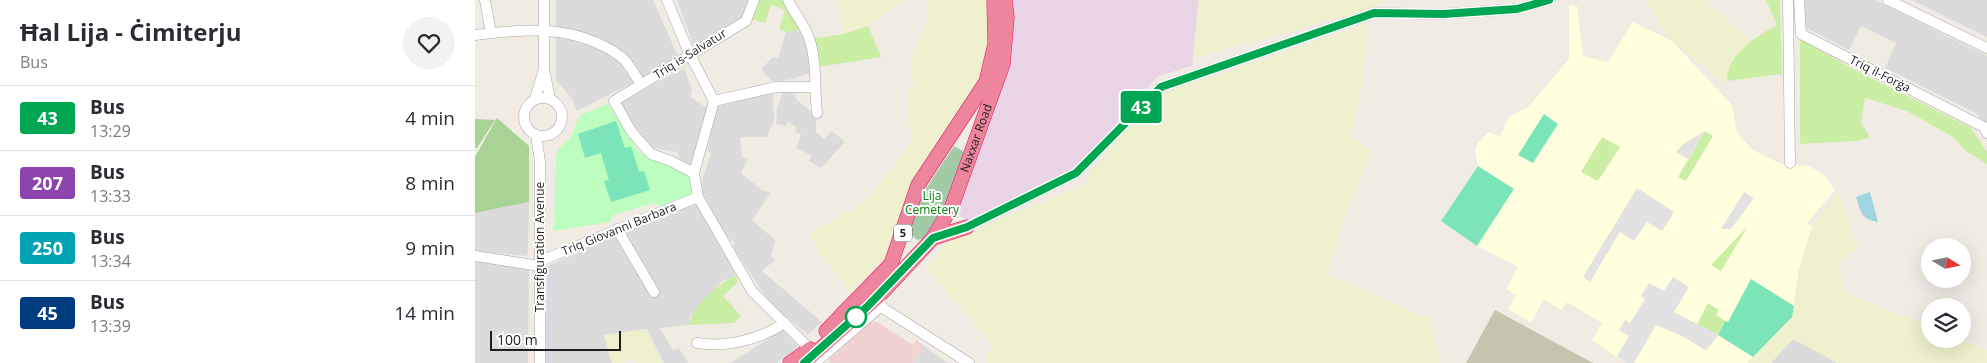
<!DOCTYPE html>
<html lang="en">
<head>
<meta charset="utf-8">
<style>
  body { margin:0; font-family:"Open Sans",sans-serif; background:#f2f2f3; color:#2b2b33; height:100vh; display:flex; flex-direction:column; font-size:19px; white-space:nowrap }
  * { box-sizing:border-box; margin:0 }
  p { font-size:16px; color:#7c7c81 }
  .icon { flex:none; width:28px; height:28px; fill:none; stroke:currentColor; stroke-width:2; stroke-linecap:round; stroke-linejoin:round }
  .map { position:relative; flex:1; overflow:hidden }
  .sheet { display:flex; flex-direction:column; background:#fff; width:475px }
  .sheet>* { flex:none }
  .badge { padding:0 10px; border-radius:4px; font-size:18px; line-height:32px }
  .needle { width:32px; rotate:100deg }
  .fabs { position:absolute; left:1446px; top:238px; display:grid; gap:10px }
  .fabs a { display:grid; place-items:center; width:50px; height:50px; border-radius:50%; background:#fff; box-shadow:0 5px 20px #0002; font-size:25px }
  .scale { position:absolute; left:15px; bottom:12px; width:131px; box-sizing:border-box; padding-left:5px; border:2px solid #1e1e1e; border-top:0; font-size:14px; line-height:18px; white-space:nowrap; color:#1e1e1e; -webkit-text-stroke:4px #fff; paint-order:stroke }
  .map>.badge { position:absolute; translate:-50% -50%; box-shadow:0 0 0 2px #fff }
  .round { display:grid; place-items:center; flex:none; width:52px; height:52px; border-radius:26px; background:#f2f2f3 }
  .head { display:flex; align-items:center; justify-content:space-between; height:85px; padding:0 20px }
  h1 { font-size:24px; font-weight:700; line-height:38px }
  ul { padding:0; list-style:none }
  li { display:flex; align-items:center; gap:15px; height:65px; padding:0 20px; border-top:1px solid #e1e1e2 }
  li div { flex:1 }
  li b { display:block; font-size:19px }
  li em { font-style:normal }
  li .badge { min-width:55px; font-weight:700; text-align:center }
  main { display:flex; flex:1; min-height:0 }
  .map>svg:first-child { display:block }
  .residential { fill:#dcdbdb }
  .commercial { fill:#f2d1d1 }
  .industrial { fill:#e9d4e6 }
  .education { fill:#fffedd }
  .construction { fill:#c5c4ae }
  .farmland { fill:#eff0cd }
  .grass { fill:#cbeea5 }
  .forest { fill:#a9d295 }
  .cemetery { fill:#a3caa7 }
  .park { fill:#bdfdbf }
  .pitch { fill:#7be4b8 }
  .parking { fill:#e2e2e2 }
  .plaza { fill:#d7d8e5 }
  .water { fill:#a0d4e0 }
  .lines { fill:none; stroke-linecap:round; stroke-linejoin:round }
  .minor-casing { stroke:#a5a5a5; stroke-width:11 }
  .highway-casing { stroke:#e61866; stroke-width:15 }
  .minor { stroke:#fff; stroke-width:10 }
  .highway { stroke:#ed859c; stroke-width:14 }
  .line-casing { stroke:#fff; stroke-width:11 }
  .line { stroke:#00a651; stroke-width:8 }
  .stop-dot { fill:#fff; stroke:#00a651; stroke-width:2.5 }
  .labels { text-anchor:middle; stroke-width:4; stroke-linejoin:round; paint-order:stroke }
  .shield { fill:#fff; stroke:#626262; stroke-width:1 }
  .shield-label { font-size:11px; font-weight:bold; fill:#1e1e1e }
  .street-label { font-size:12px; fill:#1e1e1e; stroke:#fff }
  .park-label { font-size:12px; fill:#04840a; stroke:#fff }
</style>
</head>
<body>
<main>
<section class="sheet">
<div class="head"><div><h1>Ħal Lija - Ċimiterju</h1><p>Bus</p></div><a class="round"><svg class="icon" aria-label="heart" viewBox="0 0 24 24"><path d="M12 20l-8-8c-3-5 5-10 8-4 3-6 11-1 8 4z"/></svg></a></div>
<ul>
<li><span class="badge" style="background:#00a651;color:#fff">43</span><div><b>Bus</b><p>13:29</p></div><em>4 min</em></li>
<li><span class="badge" style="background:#8e44ad;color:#fff">207</span><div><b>Bus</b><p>13:33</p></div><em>8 min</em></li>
<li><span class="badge" style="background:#00a3b4;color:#fff">250</span><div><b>Bus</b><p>13:34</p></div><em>9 min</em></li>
<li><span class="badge" style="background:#003b80;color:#fff">45</span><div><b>Bus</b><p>13:39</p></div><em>14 min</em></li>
</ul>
</section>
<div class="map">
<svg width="1512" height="363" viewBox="0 0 1512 363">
  <rect width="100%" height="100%" fill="#f0ebe3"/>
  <path class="residential" d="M 81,0 L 178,0 L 204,59 L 102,111 L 98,100 L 81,80 Z
    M 202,0 L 274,0 L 272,12 L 262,22 L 219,47 Z
    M 1328,0 L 1400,0 L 1512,56 L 1512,125 L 1499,112 L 1410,68 L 1421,43 L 1386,26 L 1374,50 L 1330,27 Z
    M 1437,0 L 1512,0 L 1512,37 Z
    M 327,30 L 338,72 L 317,79 L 298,82 L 286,69 L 298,57 L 303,58 L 311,32 Z
    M 209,68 L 217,90 L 215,97 L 234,109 L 218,166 L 207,163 L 202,152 L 177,148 L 164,134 L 144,103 Z
    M 309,89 L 321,95 L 320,98 L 341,116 L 341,132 L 349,139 L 357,131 L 370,142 L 346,168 L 334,161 L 336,155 L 321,148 L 326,135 L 320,131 L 322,128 L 313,121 L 311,126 L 301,124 L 302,109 Z
    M 298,90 L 299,120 L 292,137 L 265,137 L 267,157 L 273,159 L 266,173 L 287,190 L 296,193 L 277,220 L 300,240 L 296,256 L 300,260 L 287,271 L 347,322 L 333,334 L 297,306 L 258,247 L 260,243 L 249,234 L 228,197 L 227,181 L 236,153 L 232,151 L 243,103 Z
    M 222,201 L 261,276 L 247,281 L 215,316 L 214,325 L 185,328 L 198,350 L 204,348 L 213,363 L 189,363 L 172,329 L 129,335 L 137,363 L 76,363 L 77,264 Z
    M 54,202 L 53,254 L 50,256 L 0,251 L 0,213 Z
    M 0,261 L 54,269 L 53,363 L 0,363 Z
    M 308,330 L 323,347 L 302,363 L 255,363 Z
    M 1318,339 L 1340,349 L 1362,363 L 1296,363 Z
    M 449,346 L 473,363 L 438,363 Z"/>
  <path class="commercial" d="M 395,322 L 402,322 L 438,345 L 442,340 L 449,346 L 438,363 L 354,363 L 355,358 Z"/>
  <path class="industrial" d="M 533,0 L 724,0 L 717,66 L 683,76 L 601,169 L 492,220 L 482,214 L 533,44 Z"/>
  <path class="education" d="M 1094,5 L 1102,6 L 1108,56 L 1133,62 L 1158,22 L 1197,41 L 1257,105 L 1262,133 L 1278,150 L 1306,164 L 1335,166 L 1350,176 L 1360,190 L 1332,223 L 1337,227 L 1324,270 L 1317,317 L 1272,363 L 1150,363 L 1117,340 L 1127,323 L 1092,302 L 1086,310 L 1069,299 L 1056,322 L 1033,309 L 1041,295 L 1031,289 L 1043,267 L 1002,246 L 966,221 L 1003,166 L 1000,151 L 1002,144 L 1013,132 L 1025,136 L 1034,117 L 1054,106 L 1094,59 Z"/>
  <path class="construction" d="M 1020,310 L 1118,363 L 991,363 Z"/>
  <path class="farmland" d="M 362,0 L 426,0 L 404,20 L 369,34 Z
    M 452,0 L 515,0 L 518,44 L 503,88 L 440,184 L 412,254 L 375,293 L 343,250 L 334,233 L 391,202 L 437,141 L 431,90 L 438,89 L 436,56 L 450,26 L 454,11 Z
    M 724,0 L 912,0 L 893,10 L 718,58 Z
    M 1170,0 L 1235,0 L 1233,3 L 1276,41 L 1258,61 L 1252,81 L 1245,80 L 1197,41 Z
    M 892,23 L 888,79 L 876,136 L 896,151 L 874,204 L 852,274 L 955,319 L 965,363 L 513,363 L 510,358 L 518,346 L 452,268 L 473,241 L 612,184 L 615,173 L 684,92 L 737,77 Z
    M 1363,192 L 1383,247 L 1363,266 L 1371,293 L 1455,327 L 1455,339 L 1485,339 L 1512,350 L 1512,363 L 1362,363 L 1318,339 L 1296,363 L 1272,363 L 1317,317 L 1324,270 L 1337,227 Z
    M 172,329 L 186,363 L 162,363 L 159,358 L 148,363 L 137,363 L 129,335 Z"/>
  <path class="grass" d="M 284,0 L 317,0 L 327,30 L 311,32 L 304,29 L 310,10 L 296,5 L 290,23 L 277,19 Z
    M 1291,0 L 1305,0 L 1307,74 L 1252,81 C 1252,54 1281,37 1302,25 Z
    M 393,26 L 406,57 L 344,67 L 336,39 L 369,34 Z
    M 1325,39 L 1382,71 L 1496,128 L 1512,152 L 1512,164 L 1492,152 L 1478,137 L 1432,111 L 1390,98 L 1386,122 L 1395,138 L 1380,141 L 1325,144 Z
    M 1230,131 L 1238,136 L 1211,181 L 1203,177 Z
    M 1127,137 L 1145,147 L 1123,181 L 1106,172 Z
    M 1273,226 L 1246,271 L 1236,265 Z
    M 261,276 L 263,282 L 248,296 L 266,316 L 259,323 L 214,325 C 216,307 244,282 261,276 Z
    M 1233,303 L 1244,310 L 1241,315 L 1250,321 L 1243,335 L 1222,324 Z"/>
  <path class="forest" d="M 22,118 L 54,146 L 54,202 L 0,213 L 0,157 Z
    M 0,119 L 20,120 L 2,148 L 0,148 Z"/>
  <path class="cemetery" d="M 479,146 L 489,152 L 476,192 L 452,237 L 442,240 L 434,231 L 447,195 Z"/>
  <path class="park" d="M 133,104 L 165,153 L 213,175 L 217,191 L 213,198 L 186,206 L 179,203 L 138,215 L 135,222 L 79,231 L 81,157 L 84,148 L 95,139 L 105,115 Z"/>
  <path class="pitch" d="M 1069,114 L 1083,124 L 1058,163 L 1043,155 Z
    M 141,121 L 150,148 L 156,146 L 164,172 L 169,171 L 175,190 L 136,202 L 129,181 L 134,180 L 126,153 L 110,158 L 103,134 Z
    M 1003,166 L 1039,189 L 1002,246 L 966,221 Z
    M 1276,279 L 1319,306 L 1317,317 L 1278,357 L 1243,335 L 1250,321 L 1253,322 Z"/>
  <path class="parking" d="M 1230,131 L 1213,159 L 1201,152 L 1207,145 Z
    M 1162,188 L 1199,212 L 1187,231 L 1172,222 L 1159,241 L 1145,232 L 1115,282 L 1108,277 Z
    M 1269,192 L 1279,198 L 1256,229 L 1246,229 Z
    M 1198,277 L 1214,287 L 1199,312 L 1243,335 L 1231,351 L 1207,336 L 1181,325 L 1159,363 L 1150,363 L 1142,356 L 1154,336 L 1144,330 L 1150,320 L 1155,323 L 1170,299 L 1166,296 L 1174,283 L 1189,291 Z"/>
  <path class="plaza" d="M 77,264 L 76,363 L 71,363 L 72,276 L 70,274 L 71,267 Z"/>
  <path class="water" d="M 1395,192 L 1403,222 C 1386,219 1386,212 1381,197 Z"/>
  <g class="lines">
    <defs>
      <path id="minor" d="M 10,0 L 16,33
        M 69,0 L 69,69 L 75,99
        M 192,0 L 215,55 L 239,101 L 219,173 L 223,197 L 277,291 L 335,349
        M 313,0 C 318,11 326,20 331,31 C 343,55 339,87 342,113
        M 1313,0 L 1315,163
        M 1324,0 L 1326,34 L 1509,127 L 1512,133
        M 1413,0 L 1512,48
        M 0,35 C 52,29 100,24 145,56 C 154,62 160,76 166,84
        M49 117a19 19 0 1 1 38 0a19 19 0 1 1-38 0Z
        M 60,99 L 68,72
        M 239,101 L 301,87 L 339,87
        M 61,135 L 65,161 L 65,363
        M 219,173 L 196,161 L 176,154 L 156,131 L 139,101 L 271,21 L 279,0
        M 492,227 L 601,173 L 686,87 L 899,13 L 967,14 L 1042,9 L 1074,0
        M 142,229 L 179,292
        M 0,256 L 65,266
        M 65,261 L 223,197
        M 405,295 L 406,306 L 411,310 L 494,363
        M 222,343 C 252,348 285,339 310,323
        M 340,363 L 403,309"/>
      <g id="highway">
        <path d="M 458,238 L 492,227"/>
        <path d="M 351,331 L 416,264 L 443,185 L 511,82 L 520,44 L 519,0"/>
        <path d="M 315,363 L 335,349"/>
        <path id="s1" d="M 329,363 L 405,295 L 458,238 L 477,206 L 528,64 L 532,17 L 530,0"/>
      </g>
    </defs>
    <use href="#minor" class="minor-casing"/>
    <use href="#highway" class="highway-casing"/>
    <use href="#minor" class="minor"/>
    <use href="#highway" class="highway"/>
  </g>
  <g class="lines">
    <defs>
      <path id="line" d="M 329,363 L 393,306 L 458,238 L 492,227 L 601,173 L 686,87 L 899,13 L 968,14 L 1042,9 L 1074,0"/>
    </defs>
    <use href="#line" class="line-casing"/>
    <use href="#line" class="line"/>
  </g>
  <circle class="stop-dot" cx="381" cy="317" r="10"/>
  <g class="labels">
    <rect class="shield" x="419" y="224.5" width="18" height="17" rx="4"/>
    <g class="shield-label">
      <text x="428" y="237">5</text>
    </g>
    <g class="street-label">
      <text transform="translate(215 54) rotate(-32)" y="4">Triq is-Salvatur</text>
      <text transform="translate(1405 74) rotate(27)" y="4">Triq il-Forġa</text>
      <text dy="4" stroke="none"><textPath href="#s1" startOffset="289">Naxxar Road</textPath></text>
      <text transform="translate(144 229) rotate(-22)" y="4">Triq Giovanni Barbara</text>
      <text transform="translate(65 247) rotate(-90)" y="4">Transfiguration Avenue</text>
    </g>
    <g class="park-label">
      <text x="457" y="200">Lija<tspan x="457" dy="14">Cemetery</tspan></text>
    </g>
  </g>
</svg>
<div class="fabs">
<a><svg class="needle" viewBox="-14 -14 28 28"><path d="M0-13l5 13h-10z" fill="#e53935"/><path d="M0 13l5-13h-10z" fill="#7c7c81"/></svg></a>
<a><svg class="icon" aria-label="layers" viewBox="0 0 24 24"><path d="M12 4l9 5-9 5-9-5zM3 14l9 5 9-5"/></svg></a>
</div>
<div class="scale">100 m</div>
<b class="badge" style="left:666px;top:107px;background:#00a651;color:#fff">43</b>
</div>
</main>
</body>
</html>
